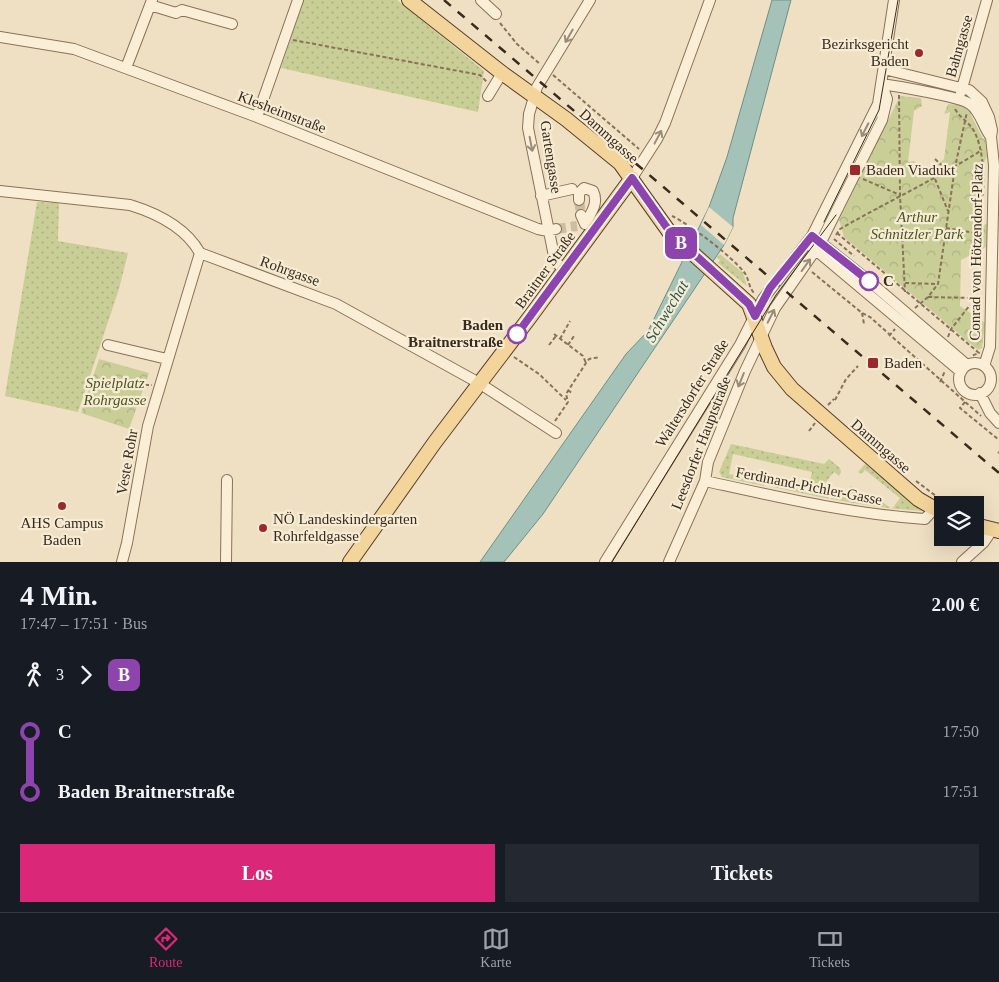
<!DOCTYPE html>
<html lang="de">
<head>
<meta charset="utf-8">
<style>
  body { margin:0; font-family:"Times New Roman",serif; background:#242831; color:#f1f3f6; height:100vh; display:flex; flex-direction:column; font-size:19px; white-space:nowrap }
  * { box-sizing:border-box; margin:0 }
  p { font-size:16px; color:#9ea1a6 }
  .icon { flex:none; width:28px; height:28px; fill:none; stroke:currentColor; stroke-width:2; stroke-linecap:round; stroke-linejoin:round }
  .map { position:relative; height:562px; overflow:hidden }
  .side { display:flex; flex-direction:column; background:#171b24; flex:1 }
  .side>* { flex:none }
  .badge { padding:0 10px; border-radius:8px; font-size:18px; line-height:32px }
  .controls { position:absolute; left:934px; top:496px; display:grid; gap:10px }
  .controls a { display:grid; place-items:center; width:50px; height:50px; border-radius:0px; background:#171b24; box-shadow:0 5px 20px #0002; font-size:25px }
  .map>.badge { position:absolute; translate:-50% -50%; box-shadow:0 0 0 2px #fff }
  .legs { display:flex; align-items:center; gap:8px; height:55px; padding:0 20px; font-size:16px }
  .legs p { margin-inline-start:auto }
  .head { display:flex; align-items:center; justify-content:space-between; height:85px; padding:0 20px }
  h1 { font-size:28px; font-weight:600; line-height:38px }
  .cta { display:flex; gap:10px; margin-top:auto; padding:10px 20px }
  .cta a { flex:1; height:58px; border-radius:0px; background:#db2777; color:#fff; font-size:20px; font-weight:600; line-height:58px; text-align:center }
  .cta a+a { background:#242831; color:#f1f3f6 }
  ul { padding:0 20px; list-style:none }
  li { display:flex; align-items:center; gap:18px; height:60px; font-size:19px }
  li i { display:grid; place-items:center; width:8px; height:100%; margin:0 6px; background:currentColor }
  li i::after { content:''; width:12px; height:12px; margin:-6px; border:4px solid; border-radius:50%; background:#171b24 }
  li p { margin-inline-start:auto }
  li:first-child i { background:linear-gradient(#0000 50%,currentColor 0) }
  li:last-child i { background:linear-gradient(currentColor 50%,#0000 0) }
  .dock { display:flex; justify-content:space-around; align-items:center; height:70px; border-top:1px solid #363941; background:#171b24; font-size:14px; color:#9ea1a6 }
  .dock a { display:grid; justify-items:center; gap:2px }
  .dock .on { color:#db2777 }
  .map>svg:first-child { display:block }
  .grass { fill:url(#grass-dots) }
  .forest { fill:url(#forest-crowns) }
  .water { fill:#a5c2b8; stroke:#6c9086 }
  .pier { fill:#efe0c3 }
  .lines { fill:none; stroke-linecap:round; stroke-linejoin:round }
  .minor-tunnel { stroke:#cbbca2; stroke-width:10; stroke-dasharray:10 5; stroke-linecap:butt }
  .minor-casing { stroke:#8a7159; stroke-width:12 }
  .major-casing { stroke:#573f2e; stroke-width:16 }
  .path { stroke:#8a7159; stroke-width:2; stroke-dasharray:4 2.5; stroke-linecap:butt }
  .minor { stroke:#faeed6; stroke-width:10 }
  .major { stroke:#f3d49a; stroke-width:14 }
  .tram { stroke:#392a1e; stroke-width:1 }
  .rail { stroke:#392a1e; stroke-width:2.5; stroke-dasharray:9 9; stroke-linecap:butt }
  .oneway { stroke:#9a8c7a }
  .line-1-casing { stroke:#fff; stroke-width:11 }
  .line-1 { stroke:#8e44ad; stroke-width:8 }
  .poi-dot { fill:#9a282d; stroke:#f6ebd3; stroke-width:2 }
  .stop-1-dot { fill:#fff; stroke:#8e44ad; stroke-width:2.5 }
  .labels { text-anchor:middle; stroke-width:4.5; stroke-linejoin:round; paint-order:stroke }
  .poi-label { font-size:15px; fill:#392a1e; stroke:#f6ebd3; text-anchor:start }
  .street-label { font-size:15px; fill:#392a1e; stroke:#f6ebd3 }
  .park-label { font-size:15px; font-style:italic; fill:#4c5624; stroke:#f6ebd3 }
  .stop-label { font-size:15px; font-weight:bold; fill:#392a1e; stroke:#f6ebd3; text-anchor:start }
  .water-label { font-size:16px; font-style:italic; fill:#2d5955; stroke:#f6ebd3 }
</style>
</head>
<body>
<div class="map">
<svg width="999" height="562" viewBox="0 0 999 562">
  <defs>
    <pattern id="grass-dots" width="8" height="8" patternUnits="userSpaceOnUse" patternTransform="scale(1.25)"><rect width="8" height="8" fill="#c9ce96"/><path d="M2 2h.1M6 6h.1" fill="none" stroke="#adb181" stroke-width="1.8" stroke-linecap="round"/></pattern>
    <pattern id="forest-crowns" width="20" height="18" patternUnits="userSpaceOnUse" patternTransform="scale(1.25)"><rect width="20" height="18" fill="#c9ce96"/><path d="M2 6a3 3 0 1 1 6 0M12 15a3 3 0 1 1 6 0" fill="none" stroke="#adb181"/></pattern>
  </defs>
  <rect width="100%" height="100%" fill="#efe0c3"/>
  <path class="grass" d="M 303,0 L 397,0 L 484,71 L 478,112 L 281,68 Z
    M 37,202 L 59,203 L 58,241 L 128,253 L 119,289 L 78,412 L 5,396 Z
    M 720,254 L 743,273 L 747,286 L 718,263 L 720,260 L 717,257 Z
    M 731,444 L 824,464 L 829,459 L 840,468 L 841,472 L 839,476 L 834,472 L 819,491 L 830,499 L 834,495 L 839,500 L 851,486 L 877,505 L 881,501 L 892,509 L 900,498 L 865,470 L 861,474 L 858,472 L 865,464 L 924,511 C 872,508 823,498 773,487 L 773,484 L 808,491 L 812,472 L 733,454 L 729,474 L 766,482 L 764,486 L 722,477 L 719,472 Z"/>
  <path class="forest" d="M 900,96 L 921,98 L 922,106 L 914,111 L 908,162 L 914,161 L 921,169 L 933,169 L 944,159 L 950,112 L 944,114 L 948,104 L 966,106 L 971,109 L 971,115 L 983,139 L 985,139 L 987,156 L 983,165 L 981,227 L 989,222 L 988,239 L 986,240 L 986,247 L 961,260 L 960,306 L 985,323 L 982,348 L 978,350 L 844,237 L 839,220 Z
    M 99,359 L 149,373 L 129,429 L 81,413 Z"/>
  <path class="water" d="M 772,0 L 791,0 L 733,218 L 733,227 L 724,245 L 543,514 L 504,562 L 480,562 L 626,354 L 648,331 L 709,207 L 727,157 Z"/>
  <path class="pier" d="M 709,207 L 733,227 L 724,245 L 701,225 Z"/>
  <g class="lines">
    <path class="minor-tunnel" d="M 579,200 L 581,215
      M 556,229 L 577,226"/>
    <defs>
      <path id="minor" d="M 481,0 L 496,14
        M 150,5 L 176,13 L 182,10 L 232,24
        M 0,37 L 74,49 L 257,117 L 538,229 L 548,231 L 556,229
        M 126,68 L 152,0
        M 884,69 L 969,90 L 982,102 L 989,117 L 992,130 L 991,137 L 994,165 L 990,347 L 984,366
        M 881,84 C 896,86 961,97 970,104 C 981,112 983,127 991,137
        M 961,92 L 987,0
        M 488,96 L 502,73
        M 257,117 L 298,0
        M 632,178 L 657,139 L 665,123 L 710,0
        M 0,191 L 130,205 C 156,213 186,228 200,253 L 336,304 L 479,383 L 556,433
        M 541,196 L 572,189
        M 579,200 L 579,193 L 584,188 L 593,191 C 599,203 591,213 585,224 L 581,215
        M 816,239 L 869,281 L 967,365
        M 811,246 L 961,372
        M 564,270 L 555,261 L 528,128 L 529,114 L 537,87 L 590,0
        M 108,345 L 167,359
        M959 379a16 16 0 1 1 32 0a16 16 0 1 1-32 0Z
        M 980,393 L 990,413 L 999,423
        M 705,481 C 778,497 850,514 925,519 L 934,509
        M 122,562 L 127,543 L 148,426 L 200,253
        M 226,562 L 227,480
        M 605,562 L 740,345 L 763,299 L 812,236 L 878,104 L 894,0
        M 669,562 L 705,481 L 708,462 L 745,371 L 775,308 L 821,242 L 882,120 L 887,99 L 882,85
        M 962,562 L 984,542 L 992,530"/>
      <path id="major" d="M 409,0 L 502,73 L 566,119 L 620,163 L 670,233 L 749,304 L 765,348 L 774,367 L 792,389 L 918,499 L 942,513
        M 975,525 L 999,531
        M 350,562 L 435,442 L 530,317 L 632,178"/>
    </defs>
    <use href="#minor" class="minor-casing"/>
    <use href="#major" class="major-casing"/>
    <path class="path" d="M 500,23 L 517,44 L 540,64
      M 293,40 L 480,75 L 487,82
      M 553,75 L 639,149
      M 899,95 L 900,195 L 905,292
      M 955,109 C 961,119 970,123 974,131 C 991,163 980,221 978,257
      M 935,159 L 948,171
      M 863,179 L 900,195
      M 935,179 L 948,211
      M 672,216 C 692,226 730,255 744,272 C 749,278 748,286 754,293
      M 946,228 L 981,234
      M 837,233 L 979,353 L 971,356
      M 836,235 L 840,229 C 887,202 936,179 982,150
      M 834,239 L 854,256
      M 812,272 L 862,313 L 870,317 L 981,416
      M 905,283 L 938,284
      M 928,297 L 971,298
      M 915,308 L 928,297 L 938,284 L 955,167 L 967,112
      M 862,313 L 864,324
      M 554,334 L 583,356 L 586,363
      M 889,336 L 895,329
      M 948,337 L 951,329 L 970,305
      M 560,339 L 570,321
      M 549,345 L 556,336
      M 568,345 L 574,336
      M 514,357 L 539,374 L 566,400
      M 940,382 L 945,371
      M 145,385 L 152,385
      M 568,390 L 573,394
      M 835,400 L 846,379 L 858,366
      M 965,402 L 960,408 L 999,440
      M 828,405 L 834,399
      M 555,421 L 568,402 L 566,394 L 586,363 L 589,359 L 600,357
      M 809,431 L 815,423
      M 998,453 L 999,452
      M 916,481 L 936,496"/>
    <use href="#minor" class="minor"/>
    <use href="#major" class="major"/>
    <path class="tram" d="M 824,222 L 879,110 L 898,0
      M 612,562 L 776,295 L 836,215"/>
    <path class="rail" d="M 444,0 L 999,473"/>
  </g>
  <defs><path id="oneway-shaft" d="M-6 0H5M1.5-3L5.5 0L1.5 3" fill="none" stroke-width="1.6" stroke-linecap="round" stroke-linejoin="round" transform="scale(1.25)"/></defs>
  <g class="oneway">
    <use href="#oneway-shaft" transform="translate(569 36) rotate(120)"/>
    <use href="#oneway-shaft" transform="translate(865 130) rotate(117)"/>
    <use href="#oneway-shaft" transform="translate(658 137) rotate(-62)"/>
    <use href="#oneway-shaft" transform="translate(531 144) rotate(79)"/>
    <use href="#oneway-shaft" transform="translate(806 265) rotate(-54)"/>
    <use href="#oneway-shaft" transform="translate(771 316) rotate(-63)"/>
    <use href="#oneway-shaft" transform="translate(741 380) rotate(112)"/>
  </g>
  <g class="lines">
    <defs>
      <path id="line-1" d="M 517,334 L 632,178 L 670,232 L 749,304 L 755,316 L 770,288 L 812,236 L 869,281"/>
    </defs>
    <use href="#line-1" class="line-1-casing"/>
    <use href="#line-1" class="line-1"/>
  </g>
  <g class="poi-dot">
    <circle cx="919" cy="53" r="5"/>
    <rect x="849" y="164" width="12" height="12" rx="2.5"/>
    <rect x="867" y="357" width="12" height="12" rx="2.5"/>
    <circle cx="62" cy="506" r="5"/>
    <circle cx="263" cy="528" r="5"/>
  </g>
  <g class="stop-1-dot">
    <circle cx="869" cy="281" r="9"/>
    <circle cx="517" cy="334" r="9"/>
  </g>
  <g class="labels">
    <g class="poi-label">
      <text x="909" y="49" text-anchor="end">Bezirksgericht<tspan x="909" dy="17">Baden</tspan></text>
      <text x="866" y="175">Baden Viadukt</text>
      <text x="884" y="368">Baden</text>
      <text x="273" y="524">NÖ Landeskindergarten<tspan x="273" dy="17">Rohrfeldgasse</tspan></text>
      <text x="62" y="528" text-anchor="middle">AHS Campus<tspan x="62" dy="17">Baden</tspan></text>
    </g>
    <g class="street-label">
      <text transform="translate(959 46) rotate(-74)" y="5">Bahngasse</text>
      <text transform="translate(282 112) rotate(21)" y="5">Klesheimstraße</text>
      <text transform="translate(609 136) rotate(42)" y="5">Dammgasse</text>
      <text transform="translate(551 157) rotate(81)" y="5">Gartengasse</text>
      <text transform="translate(976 252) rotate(-89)" y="5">Conrad von Hötzendorf-Platz</text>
      <text transform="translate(545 270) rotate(-54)" y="5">Braitner Straße</text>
      <text transform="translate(290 271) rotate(20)" y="5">Rohrgasse</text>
      <text transform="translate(692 393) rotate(-58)" y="5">Waltersdorfer Straße</text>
      <text transform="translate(701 443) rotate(-69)" y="5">Leesdorfer Hauptstraße</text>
      <text transform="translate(881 446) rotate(41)" y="5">Dammgasse</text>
      <text transform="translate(127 462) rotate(-80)" y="5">Veste Rohr</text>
      <text transform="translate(809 486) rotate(11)" y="5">Ferdinand-Pichler-Gasse</text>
    </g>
    <g class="park-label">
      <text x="917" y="222">Arthur<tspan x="917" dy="17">Schnitzler Park</tspan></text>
      <text x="115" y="388">Spielplatz<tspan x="115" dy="17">Rohrgasse</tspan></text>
    </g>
    <g class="stop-label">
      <text x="883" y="286">C</text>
      <text x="503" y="330" text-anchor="end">Baden<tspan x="503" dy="17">Braitnerstraße</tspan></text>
    </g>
    <g class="water-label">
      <text transform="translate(666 311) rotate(-59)" y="6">Schwechat</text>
    </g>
  </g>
</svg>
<div class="controls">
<a><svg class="icon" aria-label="layers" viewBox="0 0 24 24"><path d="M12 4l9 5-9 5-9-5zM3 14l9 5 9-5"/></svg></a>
</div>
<b class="badge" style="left:681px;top:243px;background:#8e44ad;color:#fff">B</b>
</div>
<section class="side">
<div class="head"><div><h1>4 Min.</h1><p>17:47 – 17:51 · Bus</p></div><b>2.00 €</b></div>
<div class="legs"><svg class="icon" aria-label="walk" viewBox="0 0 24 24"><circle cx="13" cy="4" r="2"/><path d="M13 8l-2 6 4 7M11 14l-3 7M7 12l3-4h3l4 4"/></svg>3<svg class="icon" aria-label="forward" viewBox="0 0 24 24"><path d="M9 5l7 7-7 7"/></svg><b class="badge" style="background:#8e44ad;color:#fff">B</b></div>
<ul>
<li><i style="color:#8e44ad"></i><b>C</b><p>17:50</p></li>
<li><i style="color:#8e44ad"></i><b>Baden Braitnerstraße</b><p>17:51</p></li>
</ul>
<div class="cta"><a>Los</a><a>Tickets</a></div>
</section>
<nav class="dock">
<a class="on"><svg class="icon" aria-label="directions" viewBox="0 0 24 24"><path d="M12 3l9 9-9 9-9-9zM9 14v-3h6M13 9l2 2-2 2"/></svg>Route</a>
<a><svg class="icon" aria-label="map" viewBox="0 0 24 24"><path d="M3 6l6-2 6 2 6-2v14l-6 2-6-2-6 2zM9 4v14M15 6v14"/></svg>Karte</a>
<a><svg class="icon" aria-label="tickets" viewBox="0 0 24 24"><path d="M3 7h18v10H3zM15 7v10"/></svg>Tickets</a>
</nav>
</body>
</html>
